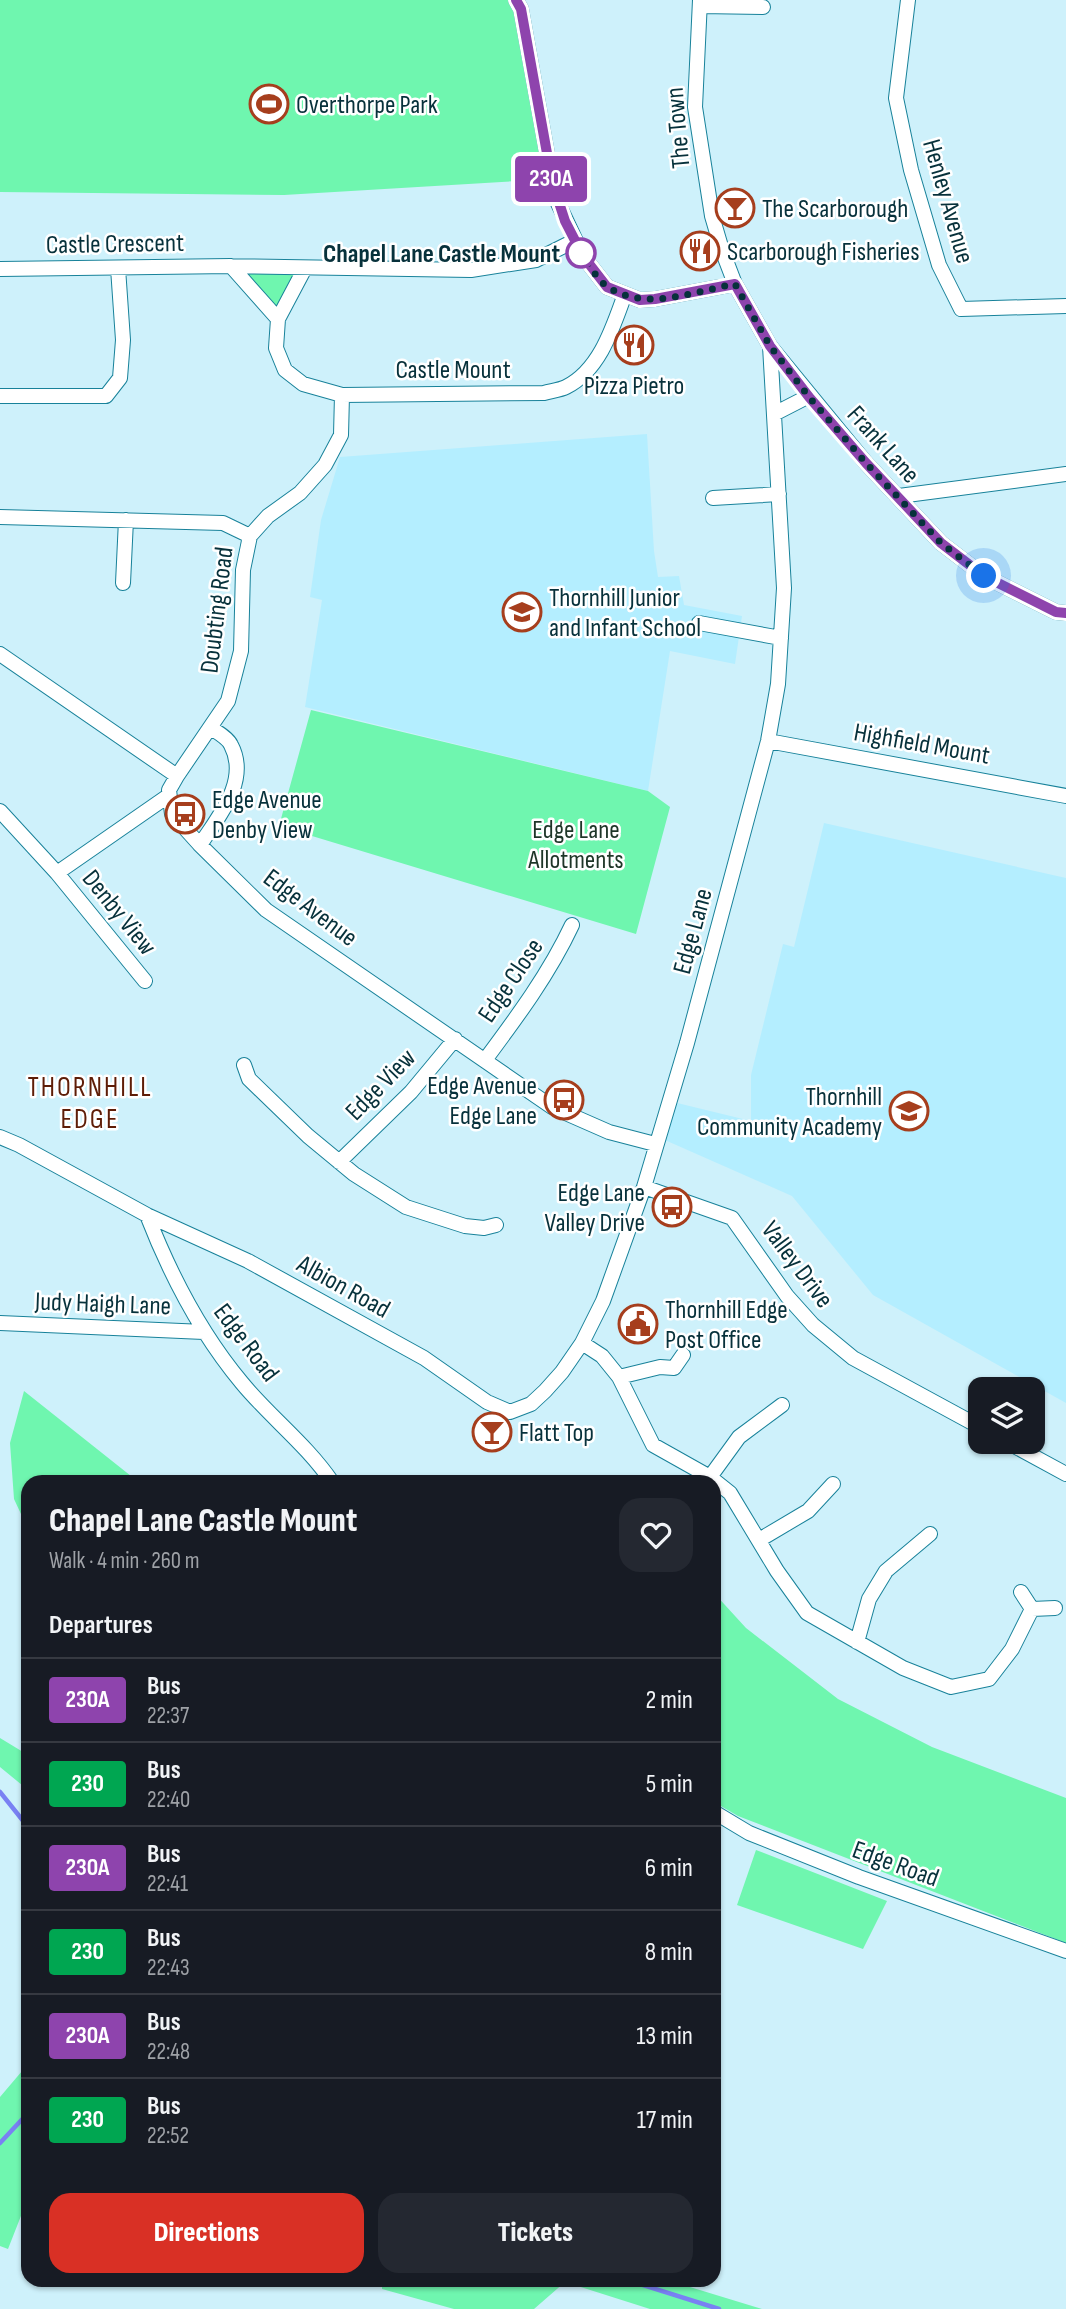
<!DOCTYPE html>
<html lang="en">
<head>
<meta charset="utf-8">
<style>
  body { margin:0; font-family:"Sofia Sans Condensed",sans-serif; background:#242831; color:#f1f3f6; height:100vh; display:flex; flex-direction:column; font-size:26px; white-space:nowrap }
  * { box-sizing:border-box; margin:0 }
  p { font-size:23px; color:#9ea1a6 }
  .icon { flex:none; width:38px; height:38px; fill:none; stroke:currentColor; stroke-width:2; stroke-linecap:round; stroke-linejoin:round }
  .map { position:relative; flex:1; overflow:hidden }
  .panel { position:absolute; left:21px; top:1475px; width:700px; height:812px; display:flex; flex-direction:column; background:#171b24; border-radius:21px; box-shadow:0 2px 5px #0004 }
  .panel>* { flex:none }
  .badge { padding:0 14px; border-radius:5px; font-size:24px; line-height:46px }
  .fabs { position:absolute; left:968px; top:1377px; display:grid; gap:14px }
  .fabs a { display:grid; place-items:center; width:77px; height:77px; border-radius:14px; background:#171b24; box-shadow:0 2px 5px #0004; font-size:35px }
  .you { position:absolute; width:35px; height:35px; margin:-18px; border:5px solid #fff; border-radius:50%; background:#1a73e8; box-shadow:0 0 0 10px #1a73e833 }
  .map>.badge { position:absolute; translate:-50% -50%; box-shadow:0 0 0 4px #fff }
  h2 { padding:0 28px; font-size:26px; line-height:63px }
  .round { display:grid; place-items:center; flex:none; width:74px; height:74px; border-radius:21px; background:#242831 }
  .summary { display:flex; align-items:center; justify-content:space-between; height:119px; padding:0 28px }
  h1 { font-size:33px; font-weight:800; line-height:52px }
  .button { display:flex; gap:14px; margin-top:auto; padding:14px 28px }
  .button a { flex:1; height:80px; border-radius:21px; background:#d93025; color:#fff; font-size:28px; font-weight:800; line-height:80px; text-align:center }
  .button a+a { background:#242831; color:#f1f3f6 }
  ul { padding:0; list-style:none }
  li { display:flex; align-items:center; gap:21px; height:84px; padding:0 28px; border-top:2px solid #363941 }
  li div { flex:1 }
  li b { display:block; font-size:26px }
  li em { font-style:normal }
  li .badge { min-width:77px; font-weight:700; text-align:center }
  .map>svg:first-child { display:block }
  .built { fill:#b4eeff }
  .green { fill:#6ff6af }
  .lines { fill:none; stroke-linecap:round; stroke-linejoin:round }
  .stream { stroke:#7981f3; stroke-width:4.5 }
  .minor-casing { stroke:#18829a; stroke-width:16 }
  .minor { stroke:#fff; stroke-width:14 }
  .line-casing { stroke:#fff; stroke-width:16 }
  .line { stroke:#8e44ad; stroke-width:10 }
  .walk { stroke:#07313b; stroke-width:7; stroke-dasharray:0 12.6 }
  .stop-dot { fill:#fff; stroke:#8e44ad; stroke-width:3.5 }
  .labels { text-anchor:middle; stroke-width:5; stroke-linejoin:round; paint-order:stroke }
  .poi-label { font-size:26px; fill:#07313b; stroke:#fff; text-anchor:start }
  .street-label { font-size:26px; fill:#07313b; stroke:#fff }
  .stop-label { font-size:26px; font-weight:bold; fill:#07313b; stroke:#fff; text-anchor:end }
  .park-label { font-size:26px; fill:#1e3628; stroke:#fff }
  .neighbourhood-label { font-size:28px; letter-spacing:2px; fill:#5e1d07; stroke:#fff }
</style>
</head>
<body>
<div class="map">
<svg width="1066" height="2309" viewBox="0 0 1066 2309">
  <rect width="100%" height="100%" fill="#cef1fb"/>
  <path class="built" d="M 647,434 L 654,551 L 658,577 L 679,576 L 684,605 L 742,616 L 735,664 L 670,651 L 648,791 L 305,707 L 322,600 L 310,597 L 321,520 L 340,457 Z
    M 824,823 L 1066,878 L 1066,1403 L 873,1295 L 792,1196 L 658,1137 L 669,1101 L 751,1121 L 751,1075 L 783,944 L 794,947 Z"/>
  <path class="green" d="M 0,0 L 516,0 L 552,181 L 533,180 L 284,195 L 0,192 Z
    M 231,266 L 305,268 L 278,319 Z
    M 311,710 L 648,791 L 670,807 L 636,934 L 279,826 Z
    M 24,1391 L 136,1480 L 134,1482 L 28,1482 L 28,1529 L 14,1499 L 10,1443 Z
    M 714,1593 L 746,1628 L 838,1699 L 932,1747 L 1066,1798 L 1066,1943 L 738,1816 L 714,1802 Z
    M 0,1738 L 28,1755 L 28,1790 L 0,1767 Z
    M 756,1850 L 887,1901 L 863,1949 L 737,1905 Z
    M 28,2064 L 28,2198 L 8,2249 L 0,2246 L 0,2097 Z
    M 382,2280 L 667,2280 L 762,2309 L 650,2309 L 565,2282 L 534,2309 L 454,2309 L 382,2289 Z"/>
  <g class="lines">
    <path class="stream" d="M 0,1792 L 28,1827
      M 0,2143 L 28,2113
      M 496,2280 L 504,2284 L 510,2280
      M 627,2280 L 719,2309"/>
    <defs>
      <path id="minor" d="M 516,0 L 521,9 L 552,181 L 557,201 L 583,256 L 607,287 L 640,300 L 655,299 L 735,284
        M 700,0 L 695,107 L 712,216 L 722,250 L 735,284 L 770,346 L 866,463 L 941,543 L 984,576 L 1056,612 L 1066,613
        M 908,0 L 896,98 L 911,170 L 939,265 L 961,309 L 1066,306
        M 700,6 L 763,7
        M 231,266 L 278,319
        M 305,268 L 278,319 L 276,348 L 285,370 L 303,384 L 342,395 L 544,393 C 551,391 560,390 566,387 C 600,370 613,327 625,294
        M 0,269 L 231,266 L 471,270 L 536,260 L 574,241
        M 0,396 L 106,396 L 120,378 L 123,340 L 118,268
        M 774,414 L 809,396
        M 899,496 L 1066,474
        M 713,498 L 779,494
        M 0,517 L 223,523 L 250,536 L 243,570 L 241,651 L 228,701 L 177,776
        M 250,536 L 268,516 L 300,493 L 325,465 L 341,435 L 342,395
        M 123,583 L 126,520
        M 699,623 L 781,638
        M 0,654 L 177,776 L 169,790 L 172,814 L 200,845 L 266,910 L 552,1107 L 609,1132 L 655,1144
        M 768,741 L 1066,796
        M 0,811 L 57,873 L 145,981
        M 200,845 C 218,817 250,781 231,745 C 228,738 217,732 211,728
        M 57,873 L 168,796
        M 485,1060 C 517,1017 549,974 572,925
        M 244,1065 L 249,1079 L 308,1136 L 354,1174 L 406,1207 L 465,1226 L 484,1228 L 496,1225
        M 0,1137 L 19,1145 L 147,1215 L 248,1261 L 424,1358 L 487,1402 L 510,1412 L 531,1404 L 545,1391 L 562,1372 L 582,1343 L 603,1301 L 644,1187 L 687,1043 L 768,741 L 778,684 L 784,588 L 770,346
        M 339,1162 L 411,1092 L 455,1039
        M 644,1187 L 732,1218 L 787,1296 L 813,1325 L 853,1358 L 980,1427
        M 147,1215 C 170,1274 201,1334 242,1383 C 270,1417 307,1445 332,1482
        M 0,1323 L 204,1332
        M 582,1343 L 602,1356 L 619,1377 L 653,1445 L 710,1477 L 730,1493 L 777,1571 L 807,1613 L 903,1668 L 951,1687 L 989,1679 L 1012,1649 L 1032,1609 L 1055,1608
        M 619,1377 L 660,1367 L 674,1368 L 683,1355
        M 1007,1442 L 1066,1474
        M 710,1477 L 739,1437 L 782,1405
        M 759,1540 L 808,1511 L 833,1484
        M 1021,1592 L 1032,1609
        M 857,1642 L 869,1599 L 886,1571 L 930,1534
        M 714,1812 L 749,1833 L 859,1877 L 1066,1951"/>
    </defs>
    <use href="#minor" class="minor-casing"/>
    <use href="#minor" class="minor"/>
  </g>
  <g class="lines">
    <defs>
      <path id="line" d="M 516,0 L 521,9 L 552,181 L 565,221 L 583,256 L 607,287 L 640,300 L 655,299 L 735,284 L 770,346 L 809,397 L 866,463 L 941,543 L 984,576 L 1056,612 L 1066,613"/>
    </defs>
    <use href="#line" class="line-casing"/>
    <use href="#line" class="line"/>
    <path class="walk" d="M 581,253 C 588,263 598,281 608,287 C 645,312 696,291 735,284 L 770,346 L 809,397 L 866,463 L 941,543 L 984,576"/>
  </g>
  <defs>
    <symbol id="stadium-ring" viewBox="-11 -11 22 22"><circle r="9.5" fill="#fff" stroke="#a63e1d" stroke-width="1.5"/><path d="M0-5a6.5 5 0 1 0 0 10a6.5 5 0 1 0 0-10ZM-3.5-1.8h7v3.6h-7Z" fill="#a63e1d"/></symbol>
    <symbol id="bar-ring" viewBox="-11 -11 22 22"><circle r="9.5" fill="#fff" stroke="#a63e1d" stroke-width="1.5"/><path d="M-6-5H6L.8 .8V4.5H3.5V6h-7V4.5H-.8V.8Z" fill="#a63e1d"/></symbol>
    <symbol id="restaurant-ring" viewBox="-11 -11 22 22"><circle r="9.5" fill="#fff" stroke="#a63e1d" stroke-width="1.5"/><path d="M-5-6h1v4h1v-4h1v4h1v-4h1v5L-1.5 .5V6h-2V.5L-5-1ZM5-6V6H3V1.5H1.5Q1.5-4 5-6Z" fill="#a63e1d"/></symbol>
    <symbol id="school-ring" viewBox="-11 -11 22 22"><circle r="9.5" fill="#fff" stroke="#a63e1d" stroke-width="1.5"/><path d="M0-5L7-2L0 1L-7-2ZM-4 1L0 2.5L4 1V4Q0 6-4 4Z" fill="#a63e1d"/></symbol>
    <symbol id="bus-ring" viewBox="-11 -11 22 22"><circle r="9.5" fill="#fff" stroke="#a63e1d" stroke-width="1.5"/><path d="M-5-6H5V4H4V6H2V4H-2V6H-4V4H-5ZM-3.5-4V0h7V-4ZM-3.5 1.2v1.5H-2V1.2ZM2 1.2v1.5H3.5V1.2Z" fill="#a63e1d"/></symbol>
    <symbol id="civic-ring" viewBox="-11 -11 22 22"><circle r="9.5" fill="#fff" stroke="#a63e1d" stroke-width="1.5"/><path d="M-.6-6.5H3V-4.5H.6V-3L4-1V1h2V6H-6V1h2V-1L-.6-3ZM-1.2 2.5V6h2.4V2.5Z" fill="#a63e1d"/></symbol>
  </defs>
  <g fill-rule="evenodd">
    <use href="#stadium-ring" x="247" y="82" width="44" height="44"/>
    <use href="#bar-ring" x="713" y="186" width="44" height="44"/>
    <use href="#restaurant-ring" x="678" y="229" width="44" height="44"/>
    <use href="#restaurant-ring" x="612" y="323" width="44" height="44"/>
    <use href="#school-ring" x="500" y="590" width="44" height="44"/>
    <use href="#bus-ring" x="163" y="792" width="44" height="44"/>
    <use href="#bus-ring" x="542" y="1078" width="44" height="44"/>
    <use href="#school-ring" x="887" y="1089" width="44" height="44"/>
    <use href="#bus-ring" x="650" y="1185" width="44" height="44"/>
    <use href="#civic-ring" x="616" y="1302" width="44" height="44"/>
    <use href="#bar-ring" x="470" y="1410" width="44" height="44"/>
  </g>
  <circle class="stop-dot" cx="581" cy="253" r="14"/>
  <g class="labels">
    <g class="poi-label">
      <text x="296" y="113">Overthorpe Park</text>
      <text x="762" y="217">The Scarborough</text>
      <text x="727" y="260">Scarborough Fisheries</text>
      <text x="634" y="394" text-anchor="middle">Pizza Pietro</text>
      <text x="549" y="606">Thornhill Junior<tspan x="549" dy="30">and Infant School</tspan></text>
      <text x="212" y="808">Edge Avenue<tspan x="212" dy="30">Denby View</tspan></text>
      <text x="537" y="1094" text-anchor="end">Edge Avenue<tspan x="537" dy="30">Edge Lane</tspan></text>
      <text x="882" y="1105" text-anchor="end">Thornhill<tspan x="882" dy="30">Community Academy</tspan></text>
      <text x="645" y="1201" text-anchor="end">Edge Lane<tspan x="645" dy="30">Valley Drive</tspan></text>
      <text x="665" y="1318">Thornhill Edge<tspan x="665" dy="30">Post Office</tspan></text>
      <text x="519" y="1441">Flatt Top</text>
    </g>
    <g class="street-label">
      <text transform="translate(677 128) rotate(-95)" y="9">The Town</text>
      <text transform="translate(949 201) rotate(74)" y="9">Henley Avenue</text>
      <text transform="translate(115 243) rotate(-1)" y="9">Castle Crescent</text>
      <text x="453" y="378">Castle Mount</text>
      <text transform="translate(884 444) rotate(48)" y="9">Frank Lane</text>
      <text transform="translate(216 610) rotate(-83)" y="9">Doubting Road</text>
      <text transform="translate(922 743) rotate(10)" y="9">Highfield Mount</text>
      <text transform="translate(311 907) rotate(37)" y="9">Edge Avenue</text>
      <text transform="translate(120 912) rotate(51)" y="9">Denby View</text>
      <text transform="translate(692 931) rotate(-75)" y="9">Edge Lane</text>
      <text transform="translate(510 980) rotate(-56)" y="9">Edge Close</text>
      <text transform="translate(380 1084) rotate(-46)" y="9">Edge View</text>
      <text transform="translate(798 1264) rotate(53)" y="9">Valley Drive</text>
      <text transform="translate(344 1286) rotate(29)" y="9">Albion Road</text>
      <text transform="translate(103 1303) rotate(2)" y="9">Judy Haigh Lane</text>
      <text transform="translate(247 1342) rotate(53)" y="9">Edge Road</text>
      <text transform="translate(896 1863) rotate(20)" y="9">Edge Road</text>
    </g>
    <g class="stop-label">
      <text x="560" y="262">Chapel Lane Castle Mount</text>
    </g>
    <g class="park-label">
      <text x="576" y="838">Edge Lane<tspan x="576" dy="30">Allotments</tspan></text>
    </g>
    <g class="neighbourhood-label">
      <text x="90" y="1096">THORNHILL<tspan x="90" dy="32">EDGE</tspan></text>
    </g>
  </g>
</svg>
<div class="fabs">
<a><svg class="icon" aria-label="layers" viewBox="0 0 24 24"><path d="M12 4l9 5-9 5-9-5zM3 14l9 5 9-5"/></svg></a>
</div>
<div class="you" style="left:984px;top:576px"></div>
<b class="badge" style="left:551px;top:179px;background:#8e44ad;color:#fff">230A</b>
<section class="panel">
<div class="summary"><div><h1>Chapel Lane Castle Mount</h1><p>Walk · 4 min · 260 m</p></div><a class="round"><svg class="icon" aria-label="heart" viewBox="0 0 24 24"><path d="M12 20l-8-8c-3-5 5-10 8-4 3-6 11-1 8 4z"/></svg></a></div>
<h2>Departures</h2>
<ul>
<li><span class="badge" style="background:#8e44ad;color:#fff">230A</span><div><b>Bus</b><p>22:37</p></div><em>2 min</em></li>
<li><span class="badge" style="background:#00a651;color:#fff">230</span><div><b>Bus</b><p>22:40</p></div><em>5 min</em></li>
<li><span class="badge" style="background:#8e44ad;color:#fff">230A</span><div><b>Bus</b><p>22:41</p></div><em>6 min</em></li>
<li><span class="badge" style="background:#00a651;color:#fff">230</span><div><b>Bus</b><p>22:43</p></div><em>8 min</em></li>
<li><span class="badge" style="background:#8e44ad;color:#fff">230A</span><div><b>Bus</b><p>22:48</p></div><em>13 min</em></li>
<li><span class="badge" style="background:#00a651;color:#fff">230</span><div><b>Bus</b><p>22:52</p></div><em>17 min</em></li>
</ul>
<div class="button"><a>Directions</a><a>Tickets</a></div>
</section>
</div>
</body>
</html>
